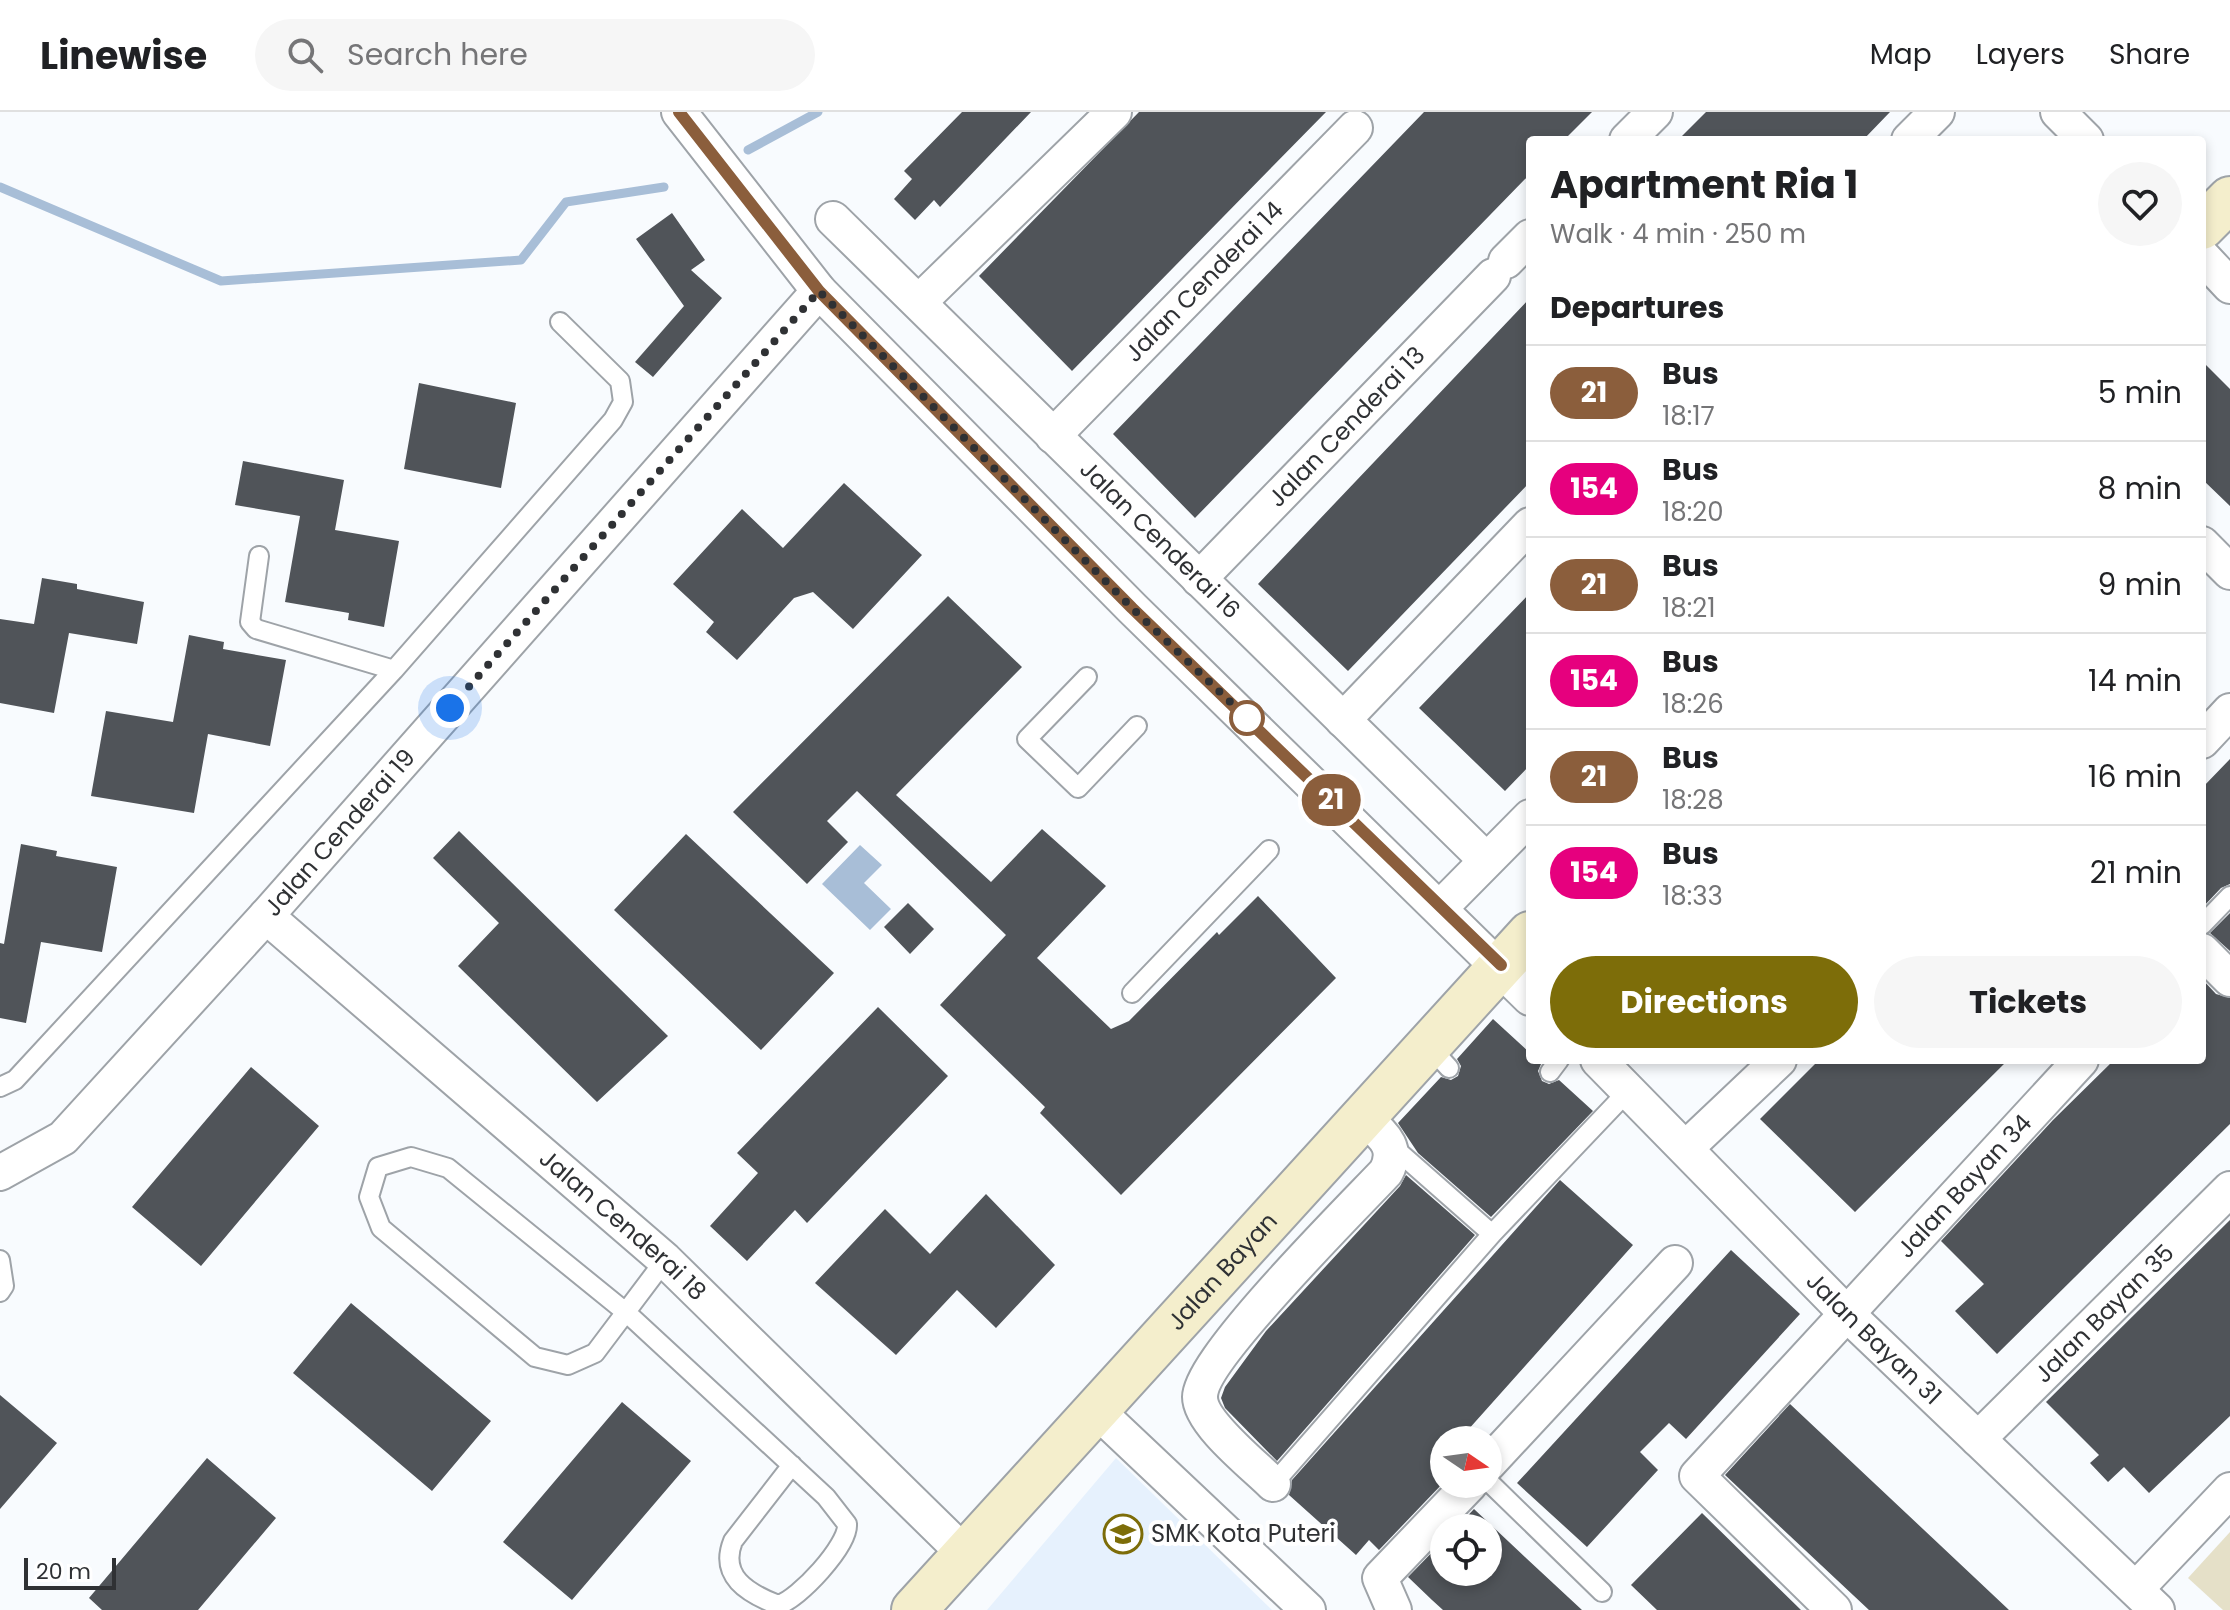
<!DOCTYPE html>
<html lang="en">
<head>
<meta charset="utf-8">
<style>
  body { margin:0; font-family:Poppins,sans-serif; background:#f6f6f6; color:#202124; height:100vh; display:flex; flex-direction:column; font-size:30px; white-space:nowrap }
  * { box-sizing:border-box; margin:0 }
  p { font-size:26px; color:#757577 }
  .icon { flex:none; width:44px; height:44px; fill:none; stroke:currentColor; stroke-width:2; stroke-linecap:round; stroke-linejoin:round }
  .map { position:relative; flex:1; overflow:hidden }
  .drawer { position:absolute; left:1526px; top:24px; width:680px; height:928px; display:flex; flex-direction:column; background:#fff; border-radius:8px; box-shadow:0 4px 12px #0003 }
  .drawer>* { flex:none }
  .badge { padding:0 16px; border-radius:26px; font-size:28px; line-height:52px }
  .needle { width:52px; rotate:103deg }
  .fabs { position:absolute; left:1430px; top:1314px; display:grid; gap:16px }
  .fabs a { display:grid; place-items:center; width:72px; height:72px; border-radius:50%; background:#fff; box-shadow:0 4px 12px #0003; font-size:40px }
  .scale { position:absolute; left:24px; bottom:20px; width:92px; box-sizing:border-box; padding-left:8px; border:4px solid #2f3134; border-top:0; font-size:22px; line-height:28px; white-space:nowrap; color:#2f3134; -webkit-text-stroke:6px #fff; paint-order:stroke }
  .you { position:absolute; width:40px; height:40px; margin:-20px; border:6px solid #fff; border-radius:50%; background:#1a73e8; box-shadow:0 0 0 12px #1a73e833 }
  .map>.badge { position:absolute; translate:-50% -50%; box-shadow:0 0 0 4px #fff }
  h2 { padding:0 24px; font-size:30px; line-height:72px }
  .round { display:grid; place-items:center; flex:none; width:84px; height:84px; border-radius:42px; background:#f6f6f6 }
  .summary { display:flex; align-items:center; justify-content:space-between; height:136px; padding:0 24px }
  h1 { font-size:38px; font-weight:700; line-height:60px }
  .cta { display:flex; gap:16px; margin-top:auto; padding:16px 24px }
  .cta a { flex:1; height:92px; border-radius:48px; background:#7d6d09; color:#fff; font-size:32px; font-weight:700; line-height:92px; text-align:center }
  .cta a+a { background:#f6f6f6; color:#202124 }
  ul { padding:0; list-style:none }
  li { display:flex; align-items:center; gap:24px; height:96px; padding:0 24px; border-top:2px solid #e0e0e0 }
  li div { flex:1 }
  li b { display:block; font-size:30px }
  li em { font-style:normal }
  li .badge { min-width:88px; font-weight:700; text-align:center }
  header { display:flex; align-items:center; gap:48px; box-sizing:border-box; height:112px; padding:0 40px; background:#fff; border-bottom:2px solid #e0e0e0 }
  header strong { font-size:38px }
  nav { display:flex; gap:44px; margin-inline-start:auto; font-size:28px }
  .search { width:560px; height:72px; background:#f6f6f6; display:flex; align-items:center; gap:20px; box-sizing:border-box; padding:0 28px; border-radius:44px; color:#757577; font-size:30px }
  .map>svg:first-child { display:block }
  .built { fill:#e6f1fd }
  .green { fill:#e5e0c8 }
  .water { fill:#a8bed7 }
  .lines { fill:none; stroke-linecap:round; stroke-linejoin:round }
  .stream { stroke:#a8bed7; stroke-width:9 }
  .building { fill:#505459 }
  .lane-casing { stroke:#9ea3a8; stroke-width:22 }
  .street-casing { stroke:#9ea3a8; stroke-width:38 }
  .secondary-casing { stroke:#9ea3a8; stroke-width:48 }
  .lane { stroke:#fff; stroke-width:18 }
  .street { stroke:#fff; stroke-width:34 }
  .secondary { stroke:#f4eecc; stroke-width:44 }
  .line-casing { stroke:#fff; stroke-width:18 }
  .line { stroke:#8b5e3c; stroke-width:12 }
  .walk { stroke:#2f3134; stroke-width:8; stroke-dasharray:0 14.4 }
  .stop-dot { fill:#fff; stroke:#8b5e3c; stroke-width:4 }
  .labels { text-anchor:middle; stroke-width:8; stroke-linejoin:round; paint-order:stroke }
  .street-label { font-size:24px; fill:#2f3134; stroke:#fff }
  .poi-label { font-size:24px; fill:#2f3134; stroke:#fff; text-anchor:start }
</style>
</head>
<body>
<header>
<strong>Linewise</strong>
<div class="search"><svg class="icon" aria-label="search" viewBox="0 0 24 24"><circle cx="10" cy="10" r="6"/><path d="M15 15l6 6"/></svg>Search here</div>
<nav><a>Map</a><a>Layers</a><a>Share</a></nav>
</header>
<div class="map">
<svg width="2230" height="1498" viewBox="0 0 2230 1498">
  <rect width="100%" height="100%" fill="#f8fbfe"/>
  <path class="built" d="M 1116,1346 L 1272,1498 L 987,1498 Z"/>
  <path class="green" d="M 2230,1420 L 2230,1498 L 2223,1498 L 2188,1466 Z"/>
  <path class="water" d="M 860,733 L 882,753 L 864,771 L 891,797 L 870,818 L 822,772 Z"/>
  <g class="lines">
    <path class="stream" d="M 748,38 L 818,0
      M 0,75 L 221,169 L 521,148 L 566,90 L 664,75"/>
  </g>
  <path class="building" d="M 962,0 L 1031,0 L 940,95 L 934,88 L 915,108 L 894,87 L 912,67 L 904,59 Z
    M 1139,0 L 1326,0 L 1072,259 L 979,164 Z
    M 1424,0 L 1592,0 L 1564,28 L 1530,28 L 1530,62 L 1195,406 L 1113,322 Z
    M 1706,0 L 1890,0 L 1863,28 L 1678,28 Z
    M 672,101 L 705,148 L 691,158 L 722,186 L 653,265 L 635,250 L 684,194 L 636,127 Z
    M 1530,186 L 1530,370 L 1348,559 L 1258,472 Z
    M 2202,249 L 2230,277 L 2230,394 L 2202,367 Z
    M 419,271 L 516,291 L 501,376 L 404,357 Z
    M 243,349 L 344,368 L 335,418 L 399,429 L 384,515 L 348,508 L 349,501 L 285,490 L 300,404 L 235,393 Z
    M 844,371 L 922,443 L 853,517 L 813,480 L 794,486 L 737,548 L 706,520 L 714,510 L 673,472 L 742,397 L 783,436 Z
    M 42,466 L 77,472 L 77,477 L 144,490 L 137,532 L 69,521 L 54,601 L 0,591 L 0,507 L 34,512 Z
    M 1530,481 L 1530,653 L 1505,679 L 1419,596 Z
    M 948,484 L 1022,555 L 896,683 L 991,770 L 1042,717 L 1106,774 L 1037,846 L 1111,917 L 1129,909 L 1217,820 L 1219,823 L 1258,784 L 1336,866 L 1121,1083 L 1040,1001 L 1045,995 L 940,893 L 1006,823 L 857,679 L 827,709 L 848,730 L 807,772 L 733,700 Z
    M 189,523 L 224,530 L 223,537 L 286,548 L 270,634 L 208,622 L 194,701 L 91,684 L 106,599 L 173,610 Z
    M 2230,647 L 2230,772 L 2221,776 L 2202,796 L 2202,676 Z
    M 459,719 L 668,924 L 597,990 L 458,854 L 499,811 L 433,746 Z
    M 686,722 L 834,861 L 761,938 L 614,798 Z
    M 21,732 L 57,739 L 56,744 L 117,755 L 102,840 L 41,830 L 26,911 L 0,906 L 0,831 L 4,832 Z
    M 908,791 L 934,817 L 910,842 L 884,815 Z
    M 2230,801 L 2230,839 L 2210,821 Z
    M 2202,867 L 2216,882 L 2230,886 L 2230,1012 L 1997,1242 L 1955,1199 L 1984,1172 L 1941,1129 L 2053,1008 L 2114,948 L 2202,948 Z
    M 878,895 L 948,964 L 807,1111 L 795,1098 L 747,1149 L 710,1114 L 758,1061 L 737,1041 Z
    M 1493,907 L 1530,941 L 1530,948 L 1541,952 L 1538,959 L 1542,969 L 1549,972 L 1559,968 L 1593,999 L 1491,1105 L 1418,1041 L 1398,1011 L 1441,965 L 1451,968 L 1458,964 L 1461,954 L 1457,947 Z
    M 1819,948 L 2008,948 L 1855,1100 L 1760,1007 Z
    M 251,955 L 319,1014 L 201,1154 L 132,1095 Z
    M 1406,1063 L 1475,1123 L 1277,1349 L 1225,1296 L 1221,1286 L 1225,1275 L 1266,1219 L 1400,1074 Z
    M 1560,1068 L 1633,1133 L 1459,1328 L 1444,1328 L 1444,1345 L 1432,1358 L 1444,1370 L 1379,1438 L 1369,1428 L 1356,1443 L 1289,1383 L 1292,1368 Z
    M 986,1082 L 1055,1153 L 996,1216 L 957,1178 L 896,1243 L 815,1171 L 885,1097 L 930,1142 Z
    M 2230,1108 L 2230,1304 L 2149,1381 L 2124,1355 L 2108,1370 L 2090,1351 L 2099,1343 L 2046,1290 Z
    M 1731,1138 L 1800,1202 L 1686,1327 L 1669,1311 L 1640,1340 L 1658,1358 L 1587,1435 L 1517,1371 Z
    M 351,1191 L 491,1309 L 432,1379 L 293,1261 Z
    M 0,1283 L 57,1331 L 0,1397 Z
    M 622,1290 L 691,1349 L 572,1488 L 503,1430 Z
    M 1790,1292 L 1957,1449 L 2009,1498 L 1869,1498 L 1725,1363 Z
    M 207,1346 L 276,1406 L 198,1498 L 102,1498 L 89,1486 Z
    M 1474,1397 L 1526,1446 L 1582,1498 L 1443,1498 L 1432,1488 L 1408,1465 L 1444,1428 L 1444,1460 L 1488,1460 L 1488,1416 L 1456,1416 Z
    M 1702,1401 L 1801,1498 L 1657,1498 L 1631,1473 Z"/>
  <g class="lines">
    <defs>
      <path id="lane" d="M 259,444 L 250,510 L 256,517 L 394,558
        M 1087,565 L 1027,627 L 1078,676 L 1137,614
        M 2202,813 L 2230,784
        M 1132,881 L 1269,738
        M 1428,933 L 1449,956
        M 1550,960 L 1559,948
        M 0,975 L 15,968 L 394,558 L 613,308 L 623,290 L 620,269 L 560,210
        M 1392,1034 L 1492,1122
        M 0,1148 L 4,1174 L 0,1180
        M 665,1148 L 595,1241 L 568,1253 L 535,1245 L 381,1116 L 369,1085 L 378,1055 L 411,1045 L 448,1056 L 628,1202 L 826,1385 L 847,1412 C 849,1433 798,1488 778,1493 C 747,1481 719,1464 733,1429 L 792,1353
        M 1488,1369 L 1602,1480
        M 1273,1372 L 1492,1122 L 1629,978"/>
      <g id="street">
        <path d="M 679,0 L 819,179 L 1132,496 L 1530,886"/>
        <path d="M 2058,0 L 2086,28"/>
        <path d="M 1627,28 L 1655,0"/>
        <path d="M 1909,28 L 1937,0"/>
        <path id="s1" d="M 833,107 L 1486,748"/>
        <path d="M 2202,144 L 2230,174"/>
        <path d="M 1506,149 L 1530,125"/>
        <path d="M 919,190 L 1114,0"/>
        <path id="s2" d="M 1053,324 L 1355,16"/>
        <path d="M 2202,432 L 2230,460"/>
        <path id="s3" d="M 1199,467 L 1493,164"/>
        <path d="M 1343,608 L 1530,413"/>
        <path d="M 2202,629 L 2230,599"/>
        <path d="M 1441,795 L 1530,705"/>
        <path id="s4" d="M 266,804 L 665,1148 L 964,1441"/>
        <path d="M 2202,839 L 2230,867"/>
        <path id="s5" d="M 1598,948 L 1848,1203 L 2157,1498"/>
        <path d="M 1686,1036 L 1779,948"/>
        <path id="s6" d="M 0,1061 L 63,1026 L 266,804 L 819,179"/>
        <path d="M 1094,1296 L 1308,1498"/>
        <path id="s7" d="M 1978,1327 L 2230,1077"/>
        <path d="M 1488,1352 L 1675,1151"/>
        <path d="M 1273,1372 C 1254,1353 1200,1311 1200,1285 C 1200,1247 1353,1095 1386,1060 C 1400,1033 1381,1022 1362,1004"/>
        <path d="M 2136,1477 L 2230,1378"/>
        <path d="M 1394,1498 L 1380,1466 L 1470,1372"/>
        <path id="s8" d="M 1834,1498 L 1697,1364 L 2081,948"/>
      </g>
      <g id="secondary">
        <path d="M 2202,115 L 2230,87"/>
        <path id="s9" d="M 914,1498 L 1530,822"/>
      </g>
    </defs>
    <use href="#lane" class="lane-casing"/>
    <use href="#street" class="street-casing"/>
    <use href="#secondary" class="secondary-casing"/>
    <use href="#lane" class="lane"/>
    <use href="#street" class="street"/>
    <use href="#secondary" class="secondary"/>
  </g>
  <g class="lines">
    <defs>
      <path id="line" d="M 679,0 L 819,179 L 1132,496 L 1501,853"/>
    </defs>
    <use href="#line" class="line-casing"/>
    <use href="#line" class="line"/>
    <path class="walk" d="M 450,596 L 819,179 L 1132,496 L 1247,606"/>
  </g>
  <defs>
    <symbol id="school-ring" viewBox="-11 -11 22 22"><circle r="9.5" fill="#fff" stroke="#7d6d09" stroke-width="1.5"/><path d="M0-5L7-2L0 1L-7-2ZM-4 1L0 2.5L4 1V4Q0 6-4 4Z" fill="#7d6d09"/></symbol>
  </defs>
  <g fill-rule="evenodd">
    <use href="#school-ring" x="1101" y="1400" width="44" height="44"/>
  </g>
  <circle class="stop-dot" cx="1247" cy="606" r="16"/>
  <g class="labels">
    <g class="street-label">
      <text dy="8" stroke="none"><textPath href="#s2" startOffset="216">Jalan Cenderai 14</textPath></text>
      <text dy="8" stroke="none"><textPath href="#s3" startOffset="212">Jalan Cenderai 13</textPath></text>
      <text dy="8" stroke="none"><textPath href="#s1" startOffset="458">Jalan Cenderai 16</textPath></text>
      <text dy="8" stroke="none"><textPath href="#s6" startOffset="484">Jalan Cenderai 19</textPath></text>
      <text dy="8" stroke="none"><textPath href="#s8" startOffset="586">Jalan Bayan 34</textPath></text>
      <text dy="8" stroke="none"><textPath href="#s4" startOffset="472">Jalan Cenderai 18</textPath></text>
      <text dy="8" stroke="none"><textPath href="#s9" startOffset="458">Jalan Bayan</textPath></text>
      <text dy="8" stroke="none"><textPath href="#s7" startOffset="178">Jalan Bayan 35</textPath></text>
      <text dy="8" stroke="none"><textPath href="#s5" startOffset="392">Jalan Bayan 31</textPath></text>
    </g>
    <g class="poi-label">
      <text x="1151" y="1430">SMK Kota Puteri</text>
    </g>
  </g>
</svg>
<div class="fabs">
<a><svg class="needle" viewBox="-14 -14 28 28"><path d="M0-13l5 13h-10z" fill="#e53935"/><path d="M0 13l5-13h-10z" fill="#757577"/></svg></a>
<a><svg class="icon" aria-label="locate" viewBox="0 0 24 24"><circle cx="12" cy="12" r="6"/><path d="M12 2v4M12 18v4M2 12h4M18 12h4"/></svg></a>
</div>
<div class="scale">20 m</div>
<div class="you" style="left:450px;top:596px"></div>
<b class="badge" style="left:1331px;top:688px;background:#8b5e3c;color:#fff">21</b>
<section class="drawer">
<div class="summary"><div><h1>Apartment Ria 1</h1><p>Walk · 4 min · 250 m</p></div><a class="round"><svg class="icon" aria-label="heart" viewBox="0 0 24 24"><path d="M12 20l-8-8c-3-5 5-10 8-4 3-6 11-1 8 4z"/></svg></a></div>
<h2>Departures</h2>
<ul>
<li><span class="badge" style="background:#8b5e3c;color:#fff">21</span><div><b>Bus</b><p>18:17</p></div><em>5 min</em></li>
<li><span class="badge" style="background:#e6007e;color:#fff">154</span><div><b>Bus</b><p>18:20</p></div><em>8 min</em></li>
<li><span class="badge" style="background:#8b5e3c;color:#fff">21</span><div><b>Bus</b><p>18:21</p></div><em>9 min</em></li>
<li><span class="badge" style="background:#e6007e;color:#fff">154</span><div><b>Bus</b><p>18:26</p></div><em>14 min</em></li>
<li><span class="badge" style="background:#8b5e3c;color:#fff">21</span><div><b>Bus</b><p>18:28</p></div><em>16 min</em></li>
<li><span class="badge" style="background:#e6007e;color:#fff">154</span><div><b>Bus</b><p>18:33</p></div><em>21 min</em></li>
</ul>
<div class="cta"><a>Directions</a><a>Tickets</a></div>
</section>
</div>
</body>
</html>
